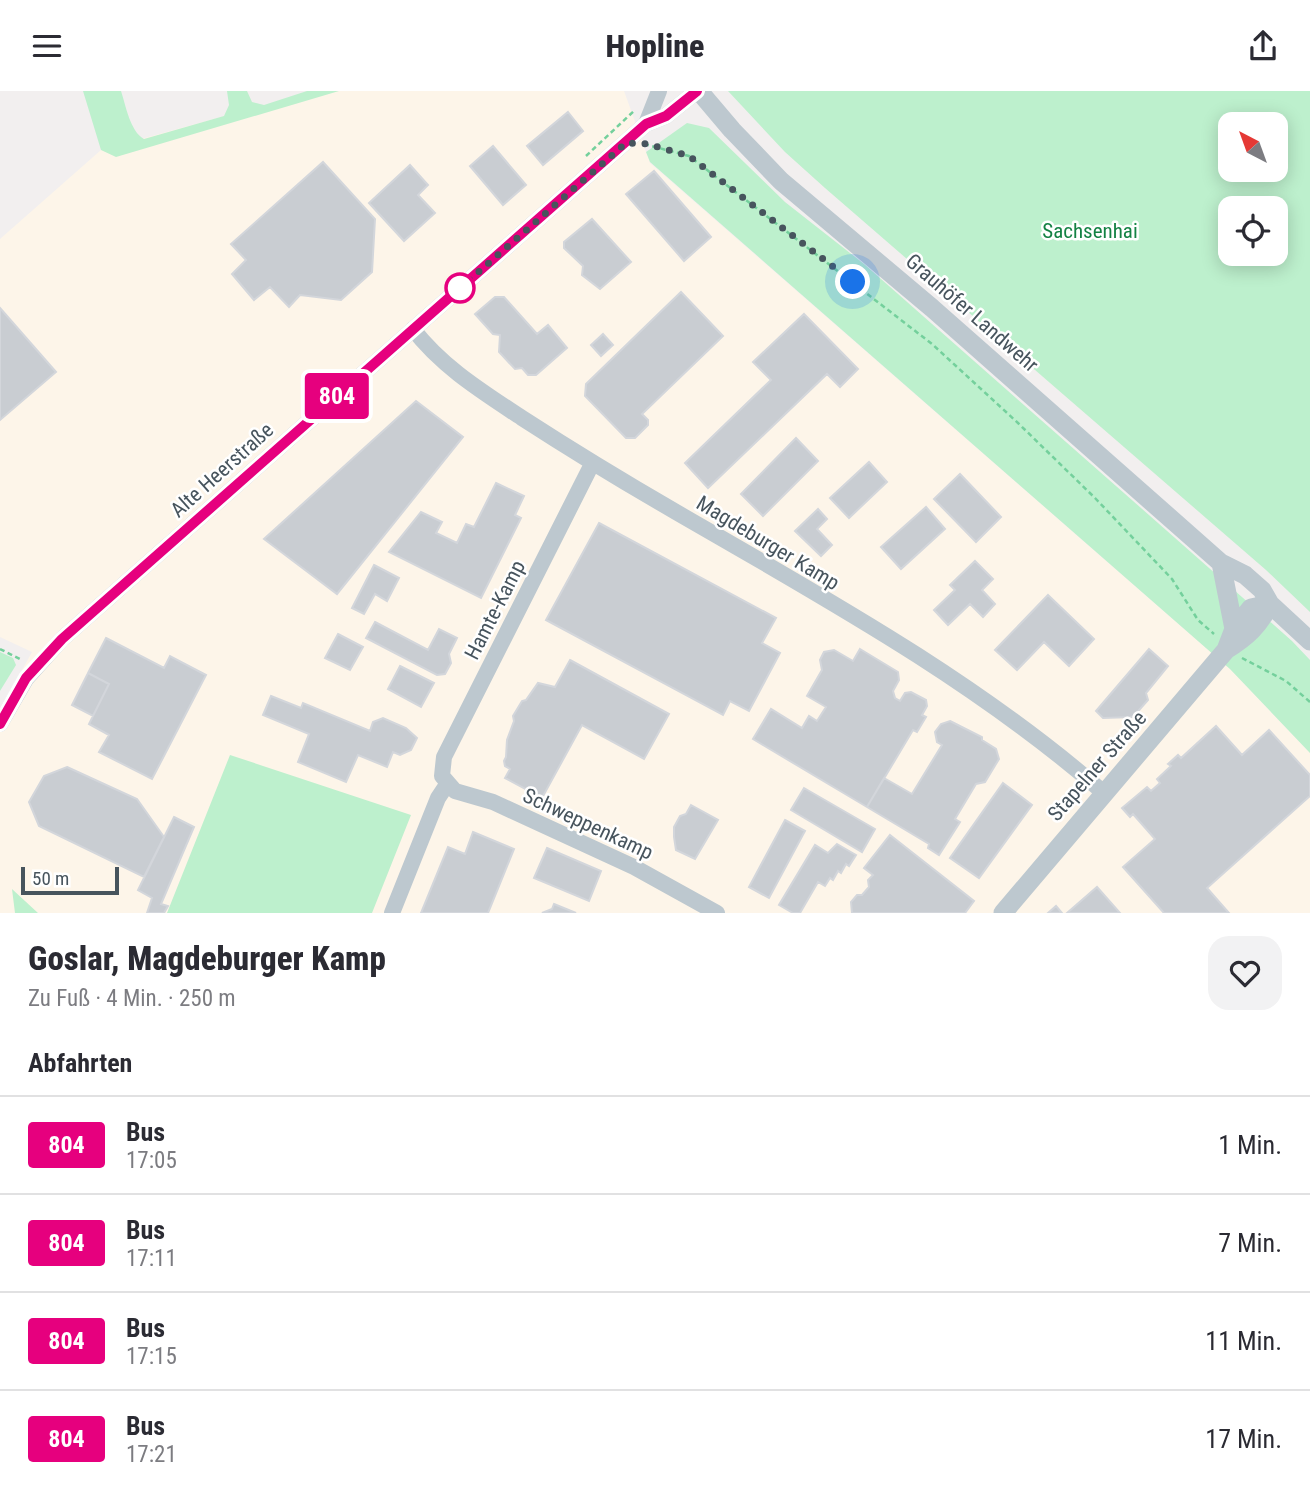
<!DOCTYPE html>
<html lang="de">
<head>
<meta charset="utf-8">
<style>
  body { margin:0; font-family:"Roboto Condensed",sans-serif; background:#f2f2f3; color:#2b2b33; height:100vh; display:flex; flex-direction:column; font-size:26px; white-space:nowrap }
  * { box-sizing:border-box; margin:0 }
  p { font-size:23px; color:#7c7c81 }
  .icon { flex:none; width:38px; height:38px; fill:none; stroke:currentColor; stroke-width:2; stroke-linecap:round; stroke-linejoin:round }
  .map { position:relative; height:822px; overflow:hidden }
  .side { display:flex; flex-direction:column; background:#fff; flex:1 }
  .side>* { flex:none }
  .badge { padding:0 14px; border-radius:5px; font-size:24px; line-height:46px }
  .needle { width:46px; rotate:319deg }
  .buttons { position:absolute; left:1218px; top:21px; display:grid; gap:14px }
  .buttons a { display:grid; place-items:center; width:70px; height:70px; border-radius:14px; background:#fff; box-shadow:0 4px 18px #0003; font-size:35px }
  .scale { position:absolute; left:21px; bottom:18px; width:98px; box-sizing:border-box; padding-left:7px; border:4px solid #47545d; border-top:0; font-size:19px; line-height:24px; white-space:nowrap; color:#47545d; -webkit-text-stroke:5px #fff; paint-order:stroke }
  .you { position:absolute; width:35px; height:35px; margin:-18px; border:5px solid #fff; border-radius:50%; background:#1a73e8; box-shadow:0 0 0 10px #1a73e833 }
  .map>.badge { position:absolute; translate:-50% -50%; box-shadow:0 0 0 4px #fff }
  h2 { padding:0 28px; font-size:26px; line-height:63px }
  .round { display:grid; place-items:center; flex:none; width:74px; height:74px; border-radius:21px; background:#f2f2f3 }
  .overview { display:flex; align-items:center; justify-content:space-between; height:119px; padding:0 28px }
  h1 { font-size:33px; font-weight:800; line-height:52px }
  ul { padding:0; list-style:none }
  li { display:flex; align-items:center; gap:21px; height:98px; padding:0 28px; border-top:2px solid #e1e1e2 }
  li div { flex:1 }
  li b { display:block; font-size:26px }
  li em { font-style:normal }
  li .badge { min-width:77px; font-weight:700; text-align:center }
  header { display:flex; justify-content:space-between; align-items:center; height:91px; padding:0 28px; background:#fff; font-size:32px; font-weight:800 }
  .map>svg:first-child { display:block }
  .commercial { fill:#fdf5e9 }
  .green { fill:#bdf0cd; fill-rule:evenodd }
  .building { fill:#c9cdd2; stroke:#d3d6db; stroke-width:2 }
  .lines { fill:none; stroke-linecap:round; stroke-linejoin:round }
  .path { stroke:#74d09c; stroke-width:2.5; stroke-dasharray:5 3.5; stroke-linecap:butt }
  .minor { stroke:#bdc8cf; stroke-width:16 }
  .tertiary { stroke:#bdc8cf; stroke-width:19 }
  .line-casing { stroke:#fff; stroke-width:16 }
  .line { stroke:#e6007e; stroke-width:10 }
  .walk { stroke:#47545d; stroke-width:7; stroke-dasharray:0 12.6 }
  .stop-dot { fill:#fff; stroke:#e6007e; stroke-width:3.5 }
  .labels { text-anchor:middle; stroke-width:5; stroke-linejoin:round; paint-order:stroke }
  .park-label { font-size:21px; fill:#148244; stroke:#fff }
  .street-label { font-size:21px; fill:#47545d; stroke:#fff }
</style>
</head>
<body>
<header><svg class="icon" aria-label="menu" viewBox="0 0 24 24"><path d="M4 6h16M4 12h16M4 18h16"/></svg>Hopline<svg class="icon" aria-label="share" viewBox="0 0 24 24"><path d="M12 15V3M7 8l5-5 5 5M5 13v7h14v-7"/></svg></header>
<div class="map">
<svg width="1310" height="822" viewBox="0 0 1310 822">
  <rect width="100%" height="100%" fill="#f2efef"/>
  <path class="commercial" d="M 316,0 L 624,0 L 650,72 L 1230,578 L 1310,662 L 1310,822 L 0,822 L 0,619 L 32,561 L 0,546 L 0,148 L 101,59 Z"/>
  <path class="green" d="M 83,0 L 121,0 C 126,15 130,40 144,48 L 224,25 L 229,14 L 227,0 L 247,0 L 252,11 L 264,14 L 307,0 L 339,0 L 116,66 L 101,59 Z
    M 728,0 L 1310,0 L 1310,521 L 1266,479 L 825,97 L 785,61 ZM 1230,33 L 1276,33 L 1276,79 L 1230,79 ZM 1230,117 L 1276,117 L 1276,163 L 1230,163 Z
    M 687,32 L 709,37 L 785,111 L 864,173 L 1292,550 L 1310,569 L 1310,662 L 1230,578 L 650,71 L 646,61 Z
    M 0,561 L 13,567 L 16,574 L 0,600 Z
    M 230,664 L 411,724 L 372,822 L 167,822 Z
    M 12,798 L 38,822 L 15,822 Z"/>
  <path class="building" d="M 568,21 L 583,40 L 543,74 L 527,55 Z
    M 493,55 L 526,94 L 503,114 L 470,75 Z
    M 323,71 L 375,128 L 372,181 L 341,209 L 300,204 L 289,216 L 270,196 L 254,209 L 232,183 L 246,169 L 231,153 Z
    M 410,74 L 428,94 L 418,104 L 435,122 L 404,150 L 369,112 Z
    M 654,80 L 711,146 L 684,170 L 626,103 Z
    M 592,128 L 631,171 L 600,198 L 582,184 L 583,175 L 564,157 L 564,151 Z
    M 681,201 L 723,245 L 642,323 L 648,329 L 648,334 L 635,347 L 626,347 L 585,305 L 586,293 Z
    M 495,206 L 504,206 L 537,243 L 548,234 L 567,257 L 536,284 L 528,284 L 522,277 L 515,278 L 499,261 L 500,244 L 493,243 L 475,223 Z
    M 0,217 L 56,281 L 0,329 Z
    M 804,223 L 858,278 L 840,296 L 827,283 L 708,397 L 685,372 L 771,289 L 753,271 Z
    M 603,243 L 613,254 L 601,265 L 591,254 Z
    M 416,310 L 463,346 L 337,503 L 264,448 Z
    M 796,347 L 818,370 L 763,425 L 741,403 Z
    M 869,371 L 887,391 L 849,427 L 830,407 Z
    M 960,383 L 1001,426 L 976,451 L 934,408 Z
    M 496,392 L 524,405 L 515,424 L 521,427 L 481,507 L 389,461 L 421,421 L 442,431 L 436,442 L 457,452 L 466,433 L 474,436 Z
    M 926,416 L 945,438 L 901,478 L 881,456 Z
    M 818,418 L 827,428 L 817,438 L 832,454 L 821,465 L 795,440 Z
    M 599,432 L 776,527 L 762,552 L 780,562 L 749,620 L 730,610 L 723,624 L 546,529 Z
    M 975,470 L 993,488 L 982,499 L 995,513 L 983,526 L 970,513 L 948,534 L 934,519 L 955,499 L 950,494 Z
    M 374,474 L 399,487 L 387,510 L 375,503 L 364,523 L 352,517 Z
    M 1048,504 L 1094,548 L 1069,575 L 1044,551 L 1017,579 L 995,559 Z
    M 375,531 L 428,559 L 439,538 L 457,547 L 449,563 L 451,572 L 445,583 L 437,584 L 366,547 Z
    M 338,543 L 363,556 L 350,579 L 325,567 Z
    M 106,547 L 164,577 L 170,565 L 206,584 L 152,688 L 99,661 L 109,644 L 89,633 L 109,593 L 88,582 Z
    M 860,558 L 898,581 L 899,589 L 893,600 L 895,607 L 900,610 L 905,602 L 911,601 L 926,609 L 927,615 L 922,624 L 926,626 L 917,641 L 913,639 L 867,716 L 753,648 L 771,618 L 802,637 L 809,625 L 817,630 L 826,616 L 807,605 L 822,579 L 820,569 L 824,561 L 834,559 L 853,570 Z
    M 1149,558 L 1168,575 L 1146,602 L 1148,609 L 1133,626 L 1103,627 L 1096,620 Z
    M 570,569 L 669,623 L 644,668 L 582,634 L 542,707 L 505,687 L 510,678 L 505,675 L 504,670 L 506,666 L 507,649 L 514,630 L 513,625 L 522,610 L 526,609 L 538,592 L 555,596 Z
    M 400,575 L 434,592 L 421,616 L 388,598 Z
    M 88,582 L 109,593 L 93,625 L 72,614 Z
    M 271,605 L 301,617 L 303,612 L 370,640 L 373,631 L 383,627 L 406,637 L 417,647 L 411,659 L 400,664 L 393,661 L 387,676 L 358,664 L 346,691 L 298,671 L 309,643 L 263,624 Z
    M 950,630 L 982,646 L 982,649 L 996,658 L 999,668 L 985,691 L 976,693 L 955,728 L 960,731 L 939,764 L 928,757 L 929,753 L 867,716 L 884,687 L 912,703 L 942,654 L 937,651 L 935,641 L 941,633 Z
    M 1216,635 L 1242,664 L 1269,639 L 1310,684 L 1310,705 L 1207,797 L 1229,822 L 1164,822 L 1123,776 L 1155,748 L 1133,723 L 1130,726 L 1122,717 L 1147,696 L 1151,700 L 1160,692 L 1157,688 L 1171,675 L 1168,673 L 1178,664 L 1181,667 Z
    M 67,676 L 137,708 L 164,746 L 144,786 L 39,735 L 29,711 L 44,685 Z
    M 1003,692 L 1032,714 L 979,787 L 950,767 Z
    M 804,697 L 875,738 L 862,761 L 791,719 Z
    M 691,714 L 718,729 L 695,768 L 676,759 L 674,746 L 674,736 L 680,725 L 686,723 Z
    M 174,726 L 194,736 L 161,813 L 168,815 L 164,822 L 147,822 L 152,807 L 138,799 Z
    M 785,729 L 805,740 L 769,807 L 749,796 Z
    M 473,741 L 514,758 L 488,822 L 421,822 L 448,756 L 465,763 Z
    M 890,744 L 974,810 L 965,822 L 852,822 L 851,811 L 857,804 L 862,804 L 869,796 L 868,789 L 873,784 L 864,777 Z
    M 837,753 L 856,764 L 849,775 L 846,773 L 841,782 L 838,780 L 833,789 L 830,787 L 825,795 L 818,791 L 800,822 L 793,822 L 779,814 L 815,754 L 828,762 Z
    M 547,757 L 601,780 L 589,810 L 534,787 Z
    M 1097,796 L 1120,822 L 1067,822 Z
    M 554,813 L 576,822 L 542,822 L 552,818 Z
    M 1056,815 L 1062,822 L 1048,822 Z"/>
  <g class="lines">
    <path class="path" d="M 644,53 L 689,65 L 932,253 L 1018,332 L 1095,407 L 1172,488 L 1198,529 L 1214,543
      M 586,65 L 635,19
      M 0,558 L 22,569
      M 1242,567 L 1286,590 L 1310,611"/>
    <path class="minor" d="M 646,33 L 659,0
      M 413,238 C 442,276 483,301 522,327 C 573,360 624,391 676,421 C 823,506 976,590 1104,702
      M 592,373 L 444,666 L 442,685 L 455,700 L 493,711 L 634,776 L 717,822
      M 0,633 L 26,588 L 62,548 L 646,33 L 666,25 L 697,0
      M 392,822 L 438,707 L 448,692"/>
    <path class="tertiary" d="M 699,0 L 732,39 L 781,90 L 932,217 L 1221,472 L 1245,484 L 1262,499 L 1270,513 L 1310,550
      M 1221,472 L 1234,538
      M 1226,559 L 1234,538 L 1251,517 L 1270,513
      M 1003,822 L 1226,559 C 1247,546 1259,535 1270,513"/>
  </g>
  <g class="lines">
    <defs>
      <path id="line" d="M 0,633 L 26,587 L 62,548 L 646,33 L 666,25 L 697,0"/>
    </defs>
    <use href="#line" class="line-casing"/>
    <use href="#line" class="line"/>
    <path class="walk" d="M 460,197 L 626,52 L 648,53 L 689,65 L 853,191"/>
  </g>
  <circle class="stop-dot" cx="460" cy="197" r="14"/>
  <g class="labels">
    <g class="park-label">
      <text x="1090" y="147">Sachsenhai</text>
    </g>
    <g class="street-label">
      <text transform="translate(972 222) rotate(41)" y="7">Grauhöfer Landwehr</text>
      <text transform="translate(222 379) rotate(-42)" y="7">Alte Heerstraße</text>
      <text transform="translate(768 452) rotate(31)" y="7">Magdeburger Kamp</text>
      <text transform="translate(495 519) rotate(-63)" y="7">Hamte-Kamp</text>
      <text transform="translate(1097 675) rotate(-49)" y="7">Stapelner Straße</text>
      <text transform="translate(588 733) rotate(25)" y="7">Schweppenkamp</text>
    </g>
  </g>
</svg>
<div class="buttons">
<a><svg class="needle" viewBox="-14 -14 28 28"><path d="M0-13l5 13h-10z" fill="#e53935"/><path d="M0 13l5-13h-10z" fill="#7c7c81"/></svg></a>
<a><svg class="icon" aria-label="locate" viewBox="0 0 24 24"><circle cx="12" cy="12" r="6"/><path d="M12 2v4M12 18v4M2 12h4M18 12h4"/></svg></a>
</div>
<div class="scale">50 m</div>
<div class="you" style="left:853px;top:191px"></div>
<b class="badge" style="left:337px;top:305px;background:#e6007e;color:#fff">804</b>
</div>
<section class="side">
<div class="overview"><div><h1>Goslar, Magdeburger Kamp</h1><p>Zu Fuß · 4 Min. · 250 m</p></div><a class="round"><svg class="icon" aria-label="heart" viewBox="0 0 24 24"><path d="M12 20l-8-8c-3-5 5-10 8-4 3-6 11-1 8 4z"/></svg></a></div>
<h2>Abfahrten</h2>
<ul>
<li><span class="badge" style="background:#e6007e;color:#fff">804</span><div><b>Bus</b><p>17:05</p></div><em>1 Min.</em></li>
<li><span class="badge" style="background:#e6007e;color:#fff">804</span><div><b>Bus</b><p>17:11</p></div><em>7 Min.</em></li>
<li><span class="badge" style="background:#e6007e;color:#fff">804</span><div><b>Bus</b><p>17:15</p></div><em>11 Min.</em></li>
<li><span class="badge" style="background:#e6007e;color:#fff">804</span><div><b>Bus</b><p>17:21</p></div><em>17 Min.</em></li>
</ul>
</section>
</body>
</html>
